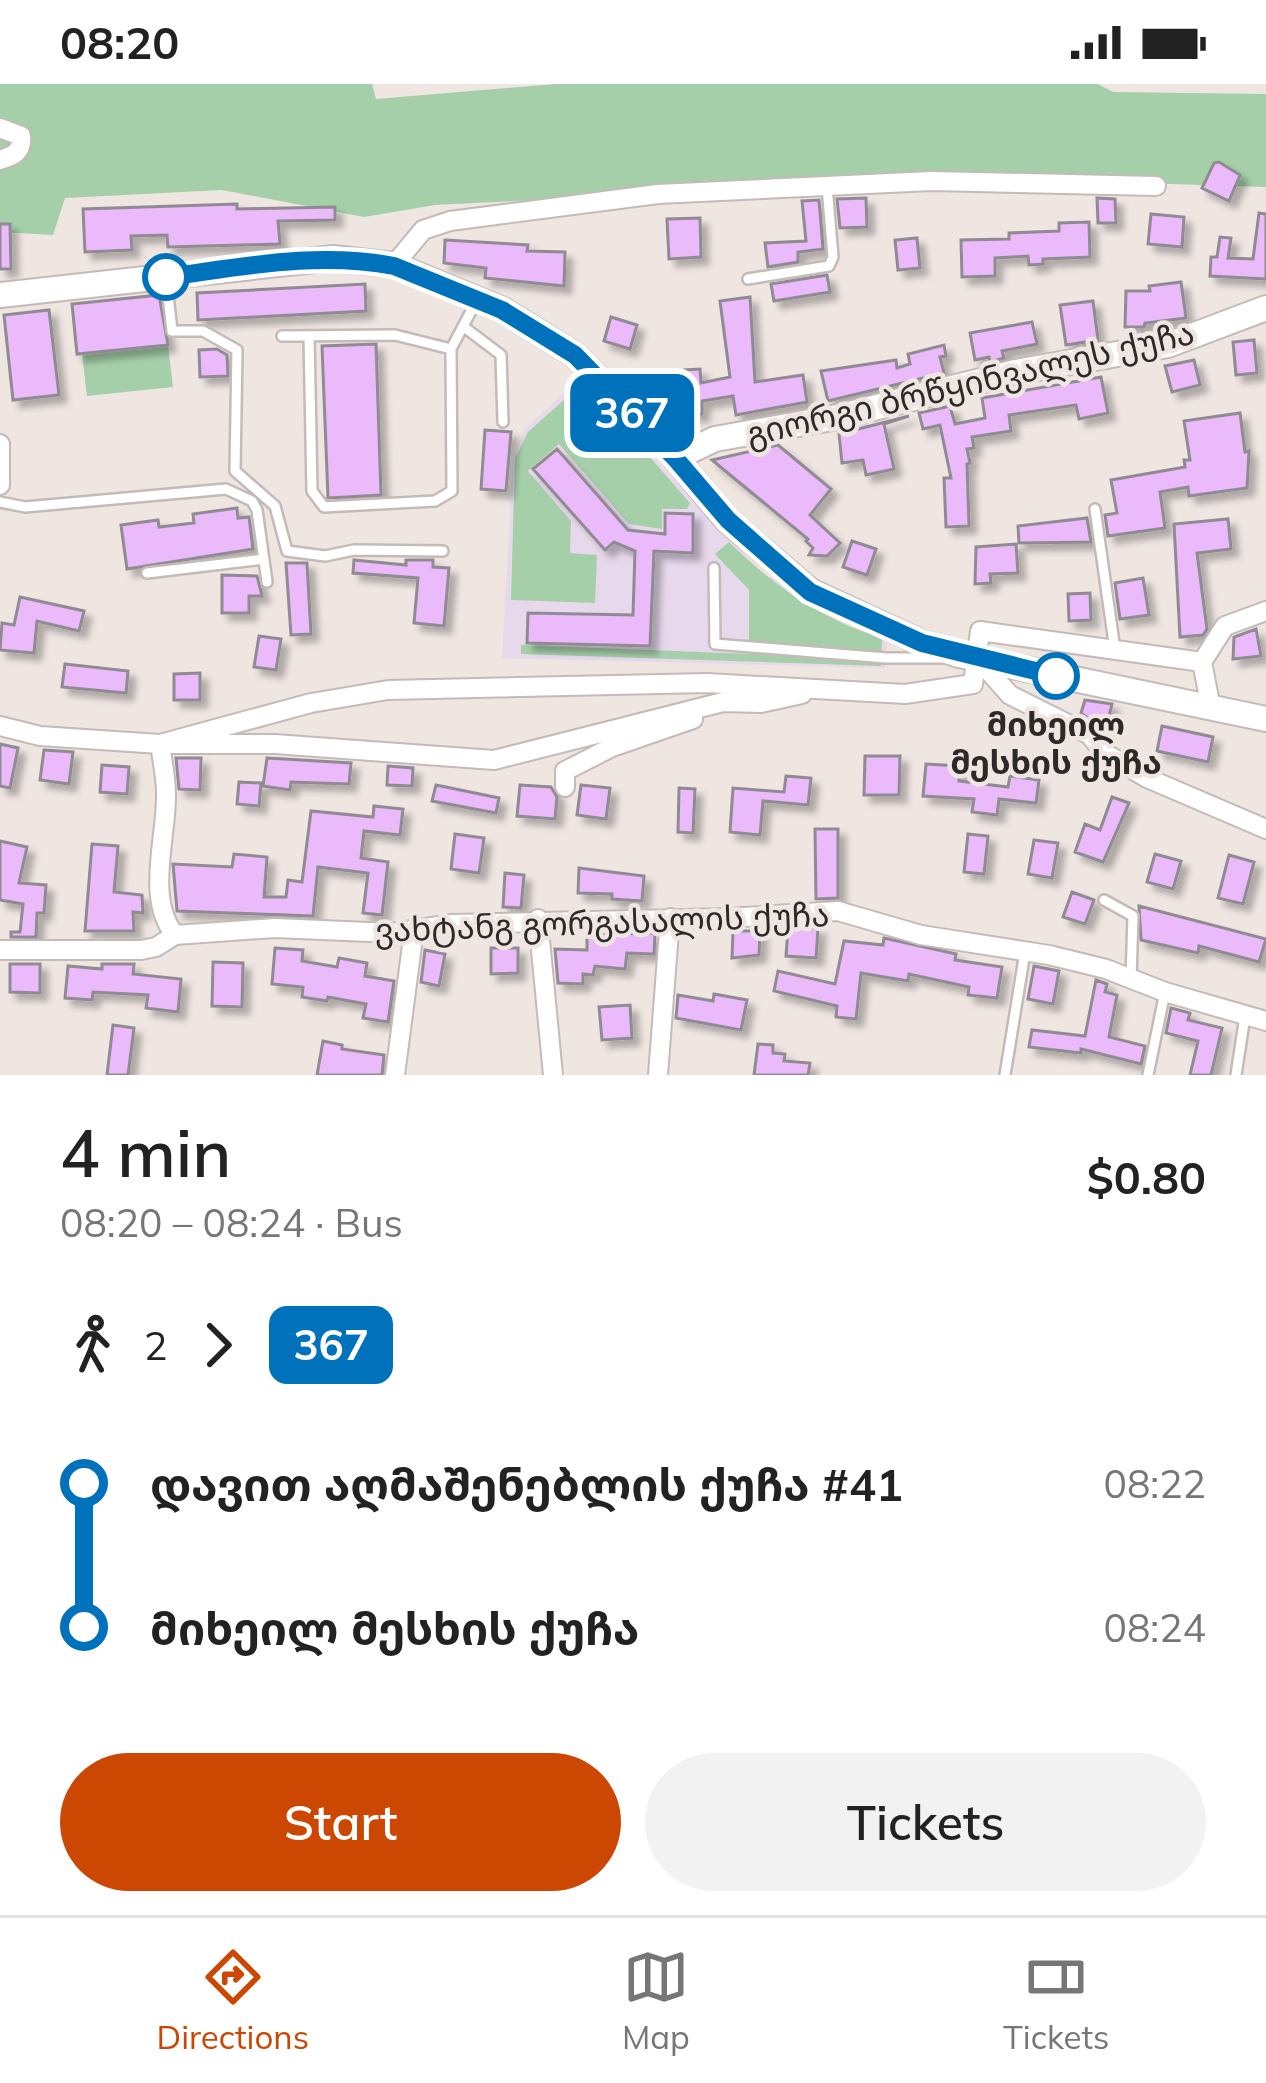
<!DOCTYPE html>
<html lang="en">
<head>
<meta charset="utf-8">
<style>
  body { margin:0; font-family:Mulish,"Noto Sans Georgian",sans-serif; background:#f2f2f2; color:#222; height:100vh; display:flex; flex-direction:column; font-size:45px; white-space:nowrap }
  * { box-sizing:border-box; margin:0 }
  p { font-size:39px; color:#767676 }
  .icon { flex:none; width:66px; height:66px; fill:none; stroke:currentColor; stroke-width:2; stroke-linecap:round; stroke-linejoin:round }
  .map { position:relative; height:991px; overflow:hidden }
  .panel { display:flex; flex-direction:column; background:#fff; flex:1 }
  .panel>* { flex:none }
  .badge { padding:0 24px; border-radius:18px; font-size:42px; line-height:78px }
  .map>.badge { position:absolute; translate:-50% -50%; box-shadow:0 0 0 6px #fff }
  .legs { display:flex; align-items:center; gap:18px; height:132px; padding:0 60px; font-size:39px }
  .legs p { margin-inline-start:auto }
  .summary { display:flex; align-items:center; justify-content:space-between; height:204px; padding:0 60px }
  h1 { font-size:66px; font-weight:600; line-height:90px }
  .cta { display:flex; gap:24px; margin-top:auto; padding:24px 60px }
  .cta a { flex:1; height:138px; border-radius:72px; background:#cc4702; color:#fff; font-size:48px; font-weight:600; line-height:138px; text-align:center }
  .cta a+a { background:#f2f2f2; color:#222 }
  ul { padding:0 60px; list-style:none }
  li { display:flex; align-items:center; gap:42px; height:144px; font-size:45px }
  li i { display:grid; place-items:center; width:18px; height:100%; margin:0 15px; background:currentColor }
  li i::after { content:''; width:30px; height:30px; margin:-15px; border:9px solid; border-radius:50%; background:#fff }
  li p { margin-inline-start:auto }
  li:first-child i { background:linear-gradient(#0000 50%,currentColor 0) }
  li:last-child i { background:linear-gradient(currentColor 50%,#0000 0) }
  .status { display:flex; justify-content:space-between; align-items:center; height:84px; padding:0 60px; background:#fff; direction:ltr }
  .status svg { height:33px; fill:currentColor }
  .dock { display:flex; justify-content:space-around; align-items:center; height:168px; border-top:3px solid #e0e0e0; background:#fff; font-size:33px; color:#767676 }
  .dock a { display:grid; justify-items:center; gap:6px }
  .dock .selected { color:#cc4702 }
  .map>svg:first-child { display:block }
  .education { fill:#e7d8eb }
  .green { fill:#a5cfa9 }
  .building { fill:#eabafb; stroke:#908b92; stroke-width:3; filter:url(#shadow) }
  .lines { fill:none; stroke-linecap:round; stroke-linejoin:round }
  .lane-casing { stroke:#c4bbb8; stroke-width:14 }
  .street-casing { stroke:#c4bbb8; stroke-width:22 }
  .secondary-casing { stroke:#c4bbb8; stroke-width:28 }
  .lane { stroke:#fff; stroke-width:9 }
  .street { stroke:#fff; stroke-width:18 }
  .secondary { stroke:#fff; stroke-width:24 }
  .line-1-casing { stroke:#fff; stroke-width:27 }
  .line-1 { stroke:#0072bc; stroke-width:18 }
  .stop-1-dot { fill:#fff; stroke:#0072bc; stroke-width:6 }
  .labels { text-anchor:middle; stroke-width:9; stroke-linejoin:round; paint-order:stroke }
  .street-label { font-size:33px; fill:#2c2928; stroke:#efe6e2 }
  .stop-label { font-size:33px; font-weight:bold; fill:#2c2928; stroke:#efe6e2 }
</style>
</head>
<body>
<div class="status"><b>08:20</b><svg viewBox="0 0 49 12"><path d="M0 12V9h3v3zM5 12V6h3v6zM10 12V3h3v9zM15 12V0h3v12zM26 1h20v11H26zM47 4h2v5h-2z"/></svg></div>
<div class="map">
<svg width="1266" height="991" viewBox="0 0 1266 991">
  <defs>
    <filter id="shadow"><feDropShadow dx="7" dy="7" stdDeviation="3" flood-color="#0004"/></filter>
  </defs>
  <rect width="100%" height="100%" fill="#efe6e2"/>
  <path class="education" d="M 582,292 L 643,363 L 760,487 L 846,542 L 887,555 L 885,584 L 502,574 L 513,370 L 525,345 Z"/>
  <path class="green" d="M 0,0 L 372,0 L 376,15 L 556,0 L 1098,0 L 1113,8 L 1266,10 L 1266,103 L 979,94 L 435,121 L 364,133 L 222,106 L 65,114 L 53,151 L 0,148 Z
    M 168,261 L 173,303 L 87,312 L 82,270 Z
    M 584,298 L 690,419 L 687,425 L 662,425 L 662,445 L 629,440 L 559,360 L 528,387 L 571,437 L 570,469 L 597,471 L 595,519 L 511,516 L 515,374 L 528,348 Z
    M 729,458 C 774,502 822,536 882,554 L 881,582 L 521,570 L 521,561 L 749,570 L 749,506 L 715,470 Z"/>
  <path class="building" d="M 1219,78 L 1240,91 L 1229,117 L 1202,104 L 1214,79 Z
    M 866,114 L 867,143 L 840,144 L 837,115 Z
    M 1097,114 L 1115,115 L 1116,139 L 1098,139 Z
    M 819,116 L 823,165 L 798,168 L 798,178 L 768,183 L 765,159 L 806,157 L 802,117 Z
    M 237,120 L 237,125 L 335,123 L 335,136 L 278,137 L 280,160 L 168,163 L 167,151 L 131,152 L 132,166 L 85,168 L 83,125 Z
    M 1259,129 L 1266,130 L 1266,195 L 1210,192 L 1211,173 L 1217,173 L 1220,153 L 1231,154 L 1228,174 L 1253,175 Z
    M 1151,130 L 1184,133 L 1182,163 L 1148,160 Z
    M 700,134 L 701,173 L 669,175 L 667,135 Z
    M 1089,138 L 1090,173 L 1043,175 L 1043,180 L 1029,181 L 1028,172 L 995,174 L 995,192 L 962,193 L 961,156 L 1009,155 L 1009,149 L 1059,147 L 1059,139 Z
    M 0,140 L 10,140 L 11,185 L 0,185 Z
    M 917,154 L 920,184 L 898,186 L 895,156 Z
    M 445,156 L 528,161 L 527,167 L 565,168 L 564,202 L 485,194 L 486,184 L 444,179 Z
    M 827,191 L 830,208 L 774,217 L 771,200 Z
    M 1181,198 L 1186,234 L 1145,239 L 1144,243 L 1125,243 L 1126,207 L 1150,207 L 1149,202 Z
    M 365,200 L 366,227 L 198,236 L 197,209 Z
    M 159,211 L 168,261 L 77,270 L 72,220 Z
    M 750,213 L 755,298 L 803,291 L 807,318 L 736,331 L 733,312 L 702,317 L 702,330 L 677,332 L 675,295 L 686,295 L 685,286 L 700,285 L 701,299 L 730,293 L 720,217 Z
    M 1093,217 L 1098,256 L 1066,261 L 1060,221 Z
    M 49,226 L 59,311 L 13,316 L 4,231 Z
    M 611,233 L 637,241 L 630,265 L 604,257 Z
    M 1032,238 L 1037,260 L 1002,267 L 1004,274 L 990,278 L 989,273 L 975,276 L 970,249 Z
    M 1254,256 L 1257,289 L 1236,291 L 1233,258 Z
    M 376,260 L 381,411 L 328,414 L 322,262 Z
    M 944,261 L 946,272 L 940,273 L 944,289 L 828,317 L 821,287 L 896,276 L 897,284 L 910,280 L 908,270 Z
    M 217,265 L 227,271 L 228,292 L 200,293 L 199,266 Z
    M 1194,276 L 1200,301 L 1172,308 L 1165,282 Z
    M 1101,293 L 1108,329 L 1079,335 L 1076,321 L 1009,331 L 1011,347 L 972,353 L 974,364 L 967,365 L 970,379 L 967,380 L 969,442 L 946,443 L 944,394 L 951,394 L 940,341 L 923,345 L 919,329 L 950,322 L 955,340 L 985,334 L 982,314 Z
    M 1240,329 L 1245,368 L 1249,367 L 1247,404 L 1189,412 L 1188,403 L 1160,408 L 1165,444 L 1108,452 L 1105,431 L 1117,429 L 1111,396 L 1185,383 L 1184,376 L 1190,376 L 1184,337 Z
    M 909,332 L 884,340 L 894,385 L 866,391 L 863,376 L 842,379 L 839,350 Z
    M 485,346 L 511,348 L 506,407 L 481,405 Z
    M 778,361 L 831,405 L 810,431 L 840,459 L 827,472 L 809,471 L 813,464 L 806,457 L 808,455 L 712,376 Z
    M 557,365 L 628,446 L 665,450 L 665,429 L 693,430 L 693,469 L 654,467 L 650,562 L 527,559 L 528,529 L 633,531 L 635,467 L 614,458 L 605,466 L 533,385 Z
    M 237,424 L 238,434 L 249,433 L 253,465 L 127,485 L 121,441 L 158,436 L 159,443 L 194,439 L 193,430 Z
    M 1087,434 L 1091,458 L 1019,459 L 1018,442 Z
    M 1228,435 L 1231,465 L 1197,469 L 1207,545 L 1203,551 L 1180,553 L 1174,440 Z
    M 852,457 L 876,465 L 867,491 L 843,483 Z
    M 1016,460 L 1018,489 L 990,490 L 991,499 L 975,500 L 976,463 Z
    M 354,476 L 406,481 L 406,476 L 433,476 L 433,483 L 449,484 L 444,542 L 414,539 L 418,494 L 353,489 Z
    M 286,479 L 307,479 L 311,550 L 291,551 Z
    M 222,491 L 257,492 L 262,512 L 249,512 L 249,529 L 222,529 Z
    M 1143,494 L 1149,531 L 1120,535 L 1115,499 Z
    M 1090,509 L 1091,536 L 1069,537 L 1068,510 Z
    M 20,513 L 84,527 L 79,547 L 37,537 L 34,569 L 0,566 L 2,539 L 14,541 Z
    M 1256,545 L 1261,572 L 1233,575 L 1234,553 Z
    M 259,552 L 281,555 L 276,586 L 254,583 Z
    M 65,580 L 128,587 L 126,609 L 62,603 Z
    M 200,589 L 200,616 L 174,616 L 174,590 Z
    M 1085,616 L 1112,620 L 1105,648 L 1081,629 Z
    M 1162,642 L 1213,653 L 1208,678 L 1157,667 Z
    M 0,660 L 18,664 L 10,704 L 0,702 Z
    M 44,666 L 73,668 L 69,700 L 40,696 Z
    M 865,672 L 900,672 L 899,711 L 864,711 Z
    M 176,674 L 201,674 L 200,706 L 179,705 Z
    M 267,674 L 351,679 L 349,700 L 291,698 L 290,706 L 263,702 Z
    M 926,680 L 960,682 L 959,697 L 1008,703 L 1010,692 L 1039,696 L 1036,719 L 999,715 L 997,731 L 972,728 L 974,715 L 923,712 Z
    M 102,681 L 129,683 L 127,710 L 100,708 Z
    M 388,682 L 413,684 L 412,702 L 387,701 Z
    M 786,692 L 811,694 L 808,721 L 763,717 L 760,751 L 730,748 L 733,704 L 784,708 Z
    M 239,698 L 261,699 L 259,722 L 237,720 Z
    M 436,701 L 499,714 L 496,729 L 432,717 Z
    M 520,701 L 551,703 L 557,713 L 555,735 L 517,732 Z
    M 581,701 L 610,704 L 606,735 L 577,731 Z
    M 679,704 L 695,705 L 693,749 L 678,748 Z
    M 1112,713 L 1129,719 L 1103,778 L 1075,768 L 1085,740 L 1100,746 Z
    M 374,722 L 403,725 L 400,751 L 364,747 L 361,774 L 388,778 L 382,831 L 363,829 L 368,789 L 318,783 L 313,832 L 177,827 L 173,780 L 232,783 L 234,770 L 267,773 L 264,813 L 286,813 L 288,796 L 302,798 L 311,727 L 373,733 Z
    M 815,745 L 838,745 L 838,814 L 816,815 Z
    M 455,750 L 484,754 L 479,789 L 451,785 Z
    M 968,750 L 988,752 L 984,790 L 964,788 Z
    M 1034,756 L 1058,759 L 1052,794 L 1028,790 Z
    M 0,757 L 27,763 L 19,799 L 46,801 L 44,829 L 37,829 L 36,853 L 11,853 L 11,848 L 20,848 L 23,820 L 0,816 Z
    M 92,760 L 118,762 L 114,808 L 142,811 L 143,829 L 133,828 L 134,847 L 85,847 Z
    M 1155,770 L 1181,777 L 1173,805 L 1147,798 Z
    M 1229,771 L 1254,778 L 1243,820 L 1218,814 Z
    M 579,784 L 644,792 L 642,817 L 612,815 L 612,810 L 578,809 Z
    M 505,789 L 524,791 L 521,824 L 503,823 Z
    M 1072,808 L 1094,816 L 1085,840 L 1063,833 Z
    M 1139,822 L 1266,855 L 1259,878 L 1199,862 L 1198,869 L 1141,856 Z
    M 795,843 L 818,844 L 816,874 L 786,872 L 788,844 Z
    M 733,847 L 760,847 L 759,871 L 732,874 Z
    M 655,849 L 654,870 L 627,869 L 625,885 L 595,882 L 593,891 L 583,890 L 583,900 L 558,899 L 555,865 L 587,866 L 587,851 Z
    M 884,854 L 956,870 L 955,876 L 1002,883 L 997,914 L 968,911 L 969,903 L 909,890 L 908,897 L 861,889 L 856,935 L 836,933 L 837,922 L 774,907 L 778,887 L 835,900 L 844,857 L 883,861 Z
    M 275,864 L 303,866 L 302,877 L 337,883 L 339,874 L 367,879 L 365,892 L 394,897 L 388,938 L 363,934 L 366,920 L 328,913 L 327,917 L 302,913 L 303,903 L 272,900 Z
    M 491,864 L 518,864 L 518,889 L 491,890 Z
    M 425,866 L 445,870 L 439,902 L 421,898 Z
    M 213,878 L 243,879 L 242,923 L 212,922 Z
    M 10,880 L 40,880 L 40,909 L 10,908 Z
    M 102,880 L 134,880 L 133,890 L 181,895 L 178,928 L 146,924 L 148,911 L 93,908 L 92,916 L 65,914 L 68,882 L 102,885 Z
    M 1034,882 L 1059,887 L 1053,920 L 1028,915 Z
    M 1096,896 L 1107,900 L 1105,908 L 1117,911 L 1109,953 L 1145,962 L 1141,980 L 1081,965 L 1081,969 L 1029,963 L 1032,946 L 1085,952 Z
    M 714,910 L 747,916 L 741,946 L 676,934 L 678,911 L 713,917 Z
    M 630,921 L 632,954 L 602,956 L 599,923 Z
    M 1171,924 L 1190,929 L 1188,936 L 1222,944 L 1211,991 L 1190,991 L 1198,957 L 1166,949 Z
    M 113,941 L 134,944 L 128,991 L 107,991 Z
    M 323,957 L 342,961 L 342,965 L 384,971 L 382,991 L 317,991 Z
    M 758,960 L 773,961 L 773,969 L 785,970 L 784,977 L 810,979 L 808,991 L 754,991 Z"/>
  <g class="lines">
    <defs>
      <path id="lane" d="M 166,193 L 172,247 L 203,247 L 237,266 L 235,387 L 275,422 L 287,467 L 325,472 L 354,466 L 443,467
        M 748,195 L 829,182 L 833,173 L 827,102
        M 464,243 L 501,271 L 503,338
        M 282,252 L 395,251 L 451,265 L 477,216
        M 309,252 L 312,407 L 324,423 L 435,417 L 452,407 L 451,265
        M 0,418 L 25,423 L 226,405 L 252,417 L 257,426 L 267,498
        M 1095,425 L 1115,566
        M 714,484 L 715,560 L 886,574 L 942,574
        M 147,489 L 264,475
        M 1104,816 L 1133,832 L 1131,894
        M 1005,991 L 1025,868
        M 1148,991 L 1165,908
        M 1236,991 L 1245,932"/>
      <path id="street" d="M 0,44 L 21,52 C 23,68 13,72 0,76
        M 394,181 L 423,146 L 450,137 L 658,110 L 932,97 L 1156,102
        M 0,360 L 0,401
        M 977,574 L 1010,611 L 1090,651 L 1103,668 L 1147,694 L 1266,745
        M 1211,624 L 1202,578 L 1225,542 L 1266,527
        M 0,642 L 40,652 L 160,660 L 311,619 L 388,606 L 707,599 L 905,610 L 973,600 L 980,547 L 1202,578
        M 565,703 L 565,687 L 612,663 L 693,635
        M 538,835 L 553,991
        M 175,851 C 145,814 167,754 166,709 C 166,693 162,676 160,660 L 275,660 L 494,676 L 723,618 L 761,619 L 802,610
        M 0,866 L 141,866 L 156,863 L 175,851 L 275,844 L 392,849 L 452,840 L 727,834 L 838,827 L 921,851 L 1049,871 L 1106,885 L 1165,908 L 1266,937
        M 395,991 L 414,846
        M 658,991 L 670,834"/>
      <path id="secondary" d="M 0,211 L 333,174 L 394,181 L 503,226 L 575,271 L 675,374 L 727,436 L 810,507 L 922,559 L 959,571 L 1266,635
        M 675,374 L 715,355 L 838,333 L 1016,288 L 1168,261 L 1266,224"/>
    </defs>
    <use href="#lane" class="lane-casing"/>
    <use href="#street" class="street-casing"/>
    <use href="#secondary" class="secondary-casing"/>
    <use href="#lane" class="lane"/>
    <use href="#street" class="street"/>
    <use href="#secondary" class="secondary"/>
  </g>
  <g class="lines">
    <defs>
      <path id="line-1" d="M 166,193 C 242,183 318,167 394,182 L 502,226 L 575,271 L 675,374 L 728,436 L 810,508 L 922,559 L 1056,592"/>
    </defs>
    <use href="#line-1" class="line-1-casing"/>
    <use href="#line-1" class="line-1"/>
  </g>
  <g class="stop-1-dot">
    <circle cx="166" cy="193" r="21"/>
    <circle cx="1056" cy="592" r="21"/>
  </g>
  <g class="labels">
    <g class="street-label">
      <text transform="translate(970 299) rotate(-13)" y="12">გიორგი ბრწყინვალეს ქუჩა</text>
      <text transform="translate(602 838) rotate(-2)" y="12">ვახტანგ გორგასალის ქუჩა</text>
    </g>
    <g class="stop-label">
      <text x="1056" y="652">მიხეილ<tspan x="1056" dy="38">მესხის ქუჩა</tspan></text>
    </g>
  </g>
</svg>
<b class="badge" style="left:632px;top:329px;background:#0072bc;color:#fff">367</b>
</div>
<section class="panel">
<div class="summary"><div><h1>4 min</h1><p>08:20 – 08:24 · Bus</p></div><b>$0.80</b></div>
<div class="legs"><svg class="icon" aria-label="walk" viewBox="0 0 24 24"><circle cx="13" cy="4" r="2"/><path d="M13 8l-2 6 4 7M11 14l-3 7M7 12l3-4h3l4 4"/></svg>2<svg class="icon" aria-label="forward" viewBox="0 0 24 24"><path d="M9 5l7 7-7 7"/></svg><b class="badge" style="background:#0072bc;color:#fff">367</b></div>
<ul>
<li><i style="color:#0072bc"></i><b>დავით აღმაშენებლის ქუჩა #41</b><p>08:22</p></li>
<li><i style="color:#0072bc"></i><b>მიხეილ მესხის ქუჩა</b><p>08:24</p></li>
</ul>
<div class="cta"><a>Start</a><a>Tickets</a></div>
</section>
<nav class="dock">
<a class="selected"><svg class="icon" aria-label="directions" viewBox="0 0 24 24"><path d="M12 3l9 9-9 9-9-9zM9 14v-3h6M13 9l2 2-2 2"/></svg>Directions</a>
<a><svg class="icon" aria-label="map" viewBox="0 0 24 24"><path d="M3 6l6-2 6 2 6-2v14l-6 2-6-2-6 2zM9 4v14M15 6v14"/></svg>Map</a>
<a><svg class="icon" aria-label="tickets" viewBox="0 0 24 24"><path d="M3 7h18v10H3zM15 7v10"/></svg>Tickets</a>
</nav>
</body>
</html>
